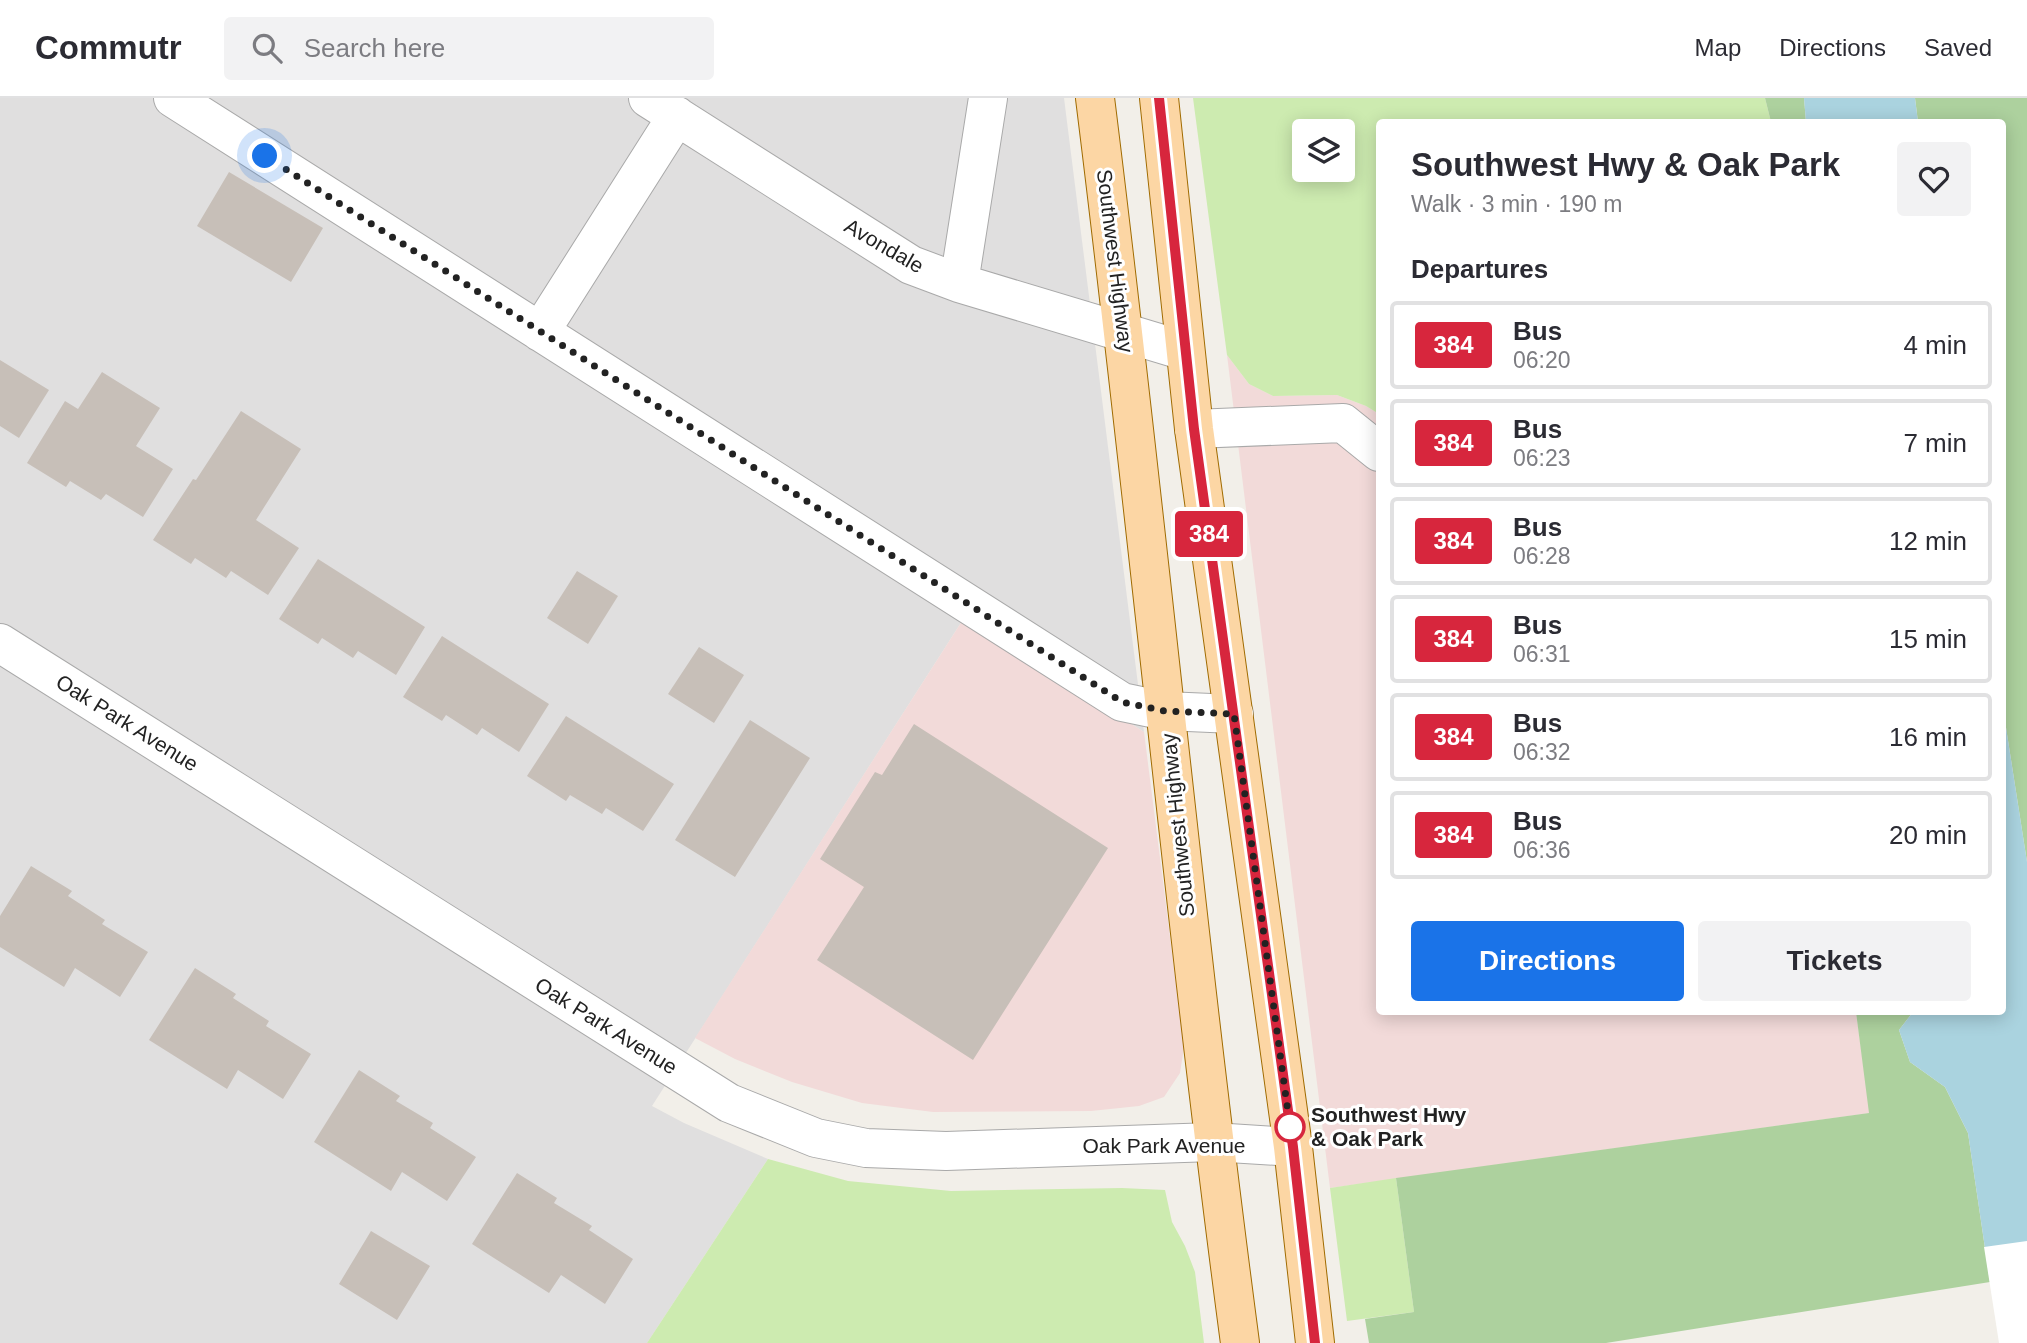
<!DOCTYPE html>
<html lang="en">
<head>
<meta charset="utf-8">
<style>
  body { margin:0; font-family:Arial,sans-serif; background:#f2f2f3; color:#2b2b33; height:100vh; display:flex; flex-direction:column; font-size:26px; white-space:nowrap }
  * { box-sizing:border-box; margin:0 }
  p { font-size:23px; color:#7c7c81 }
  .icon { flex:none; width:38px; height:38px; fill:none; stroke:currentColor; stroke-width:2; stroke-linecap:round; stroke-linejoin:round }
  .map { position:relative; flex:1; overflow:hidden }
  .drawer { position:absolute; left:1376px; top:21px; width:630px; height:896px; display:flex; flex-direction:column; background:#fff; border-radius:7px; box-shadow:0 4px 18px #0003 }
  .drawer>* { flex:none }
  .badge { padding:0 14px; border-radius:5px; font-size:24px; line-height:46px }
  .controls { position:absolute; left:1292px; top:21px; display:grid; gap:14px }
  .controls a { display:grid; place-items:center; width:63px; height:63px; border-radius:7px; background:#fff; box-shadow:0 4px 18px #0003; font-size:35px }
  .you { position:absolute; width:35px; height:35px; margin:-18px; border:5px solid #fff; border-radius:50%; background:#1a73e8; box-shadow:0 0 0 10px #1a73e833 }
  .map>.badge { position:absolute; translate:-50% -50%; box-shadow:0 0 0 4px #fff }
  h2 { padding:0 35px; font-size:26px; line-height:63px }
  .round { display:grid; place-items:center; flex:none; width:74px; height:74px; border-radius:7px; background:#f2f2f3 }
  .headline { display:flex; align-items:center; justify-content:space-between; height:119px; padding:0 35px }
  h1 { font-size:33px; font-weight:700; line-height:52px }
  .primary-button { display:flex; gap:14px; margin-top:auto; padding:14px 35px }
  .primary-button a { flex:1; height:80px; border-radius:7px; background:#1a73e8; color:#fff; font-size:28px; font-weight:700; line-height:80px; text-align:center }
  .primary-button a+a { background:#f2f2f3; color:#2b2b33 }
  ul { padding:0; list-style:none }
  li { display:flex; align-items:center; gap:21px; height:88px; margin:0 14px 10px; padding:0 21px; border:4px solid #e1e1e2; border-radius:7px }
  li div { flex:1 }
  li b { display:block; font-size:26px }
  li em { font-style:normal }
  li .badge { min-width:77px; font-weight:700; text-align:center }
  header { display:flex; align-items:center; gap:42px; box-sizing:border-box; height:98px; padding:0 35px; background:#fff; border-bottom:2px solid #e1e1e2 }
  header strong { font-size:33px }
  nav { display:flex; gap:38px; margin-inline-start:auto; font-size:24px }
  .search { width:490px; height:63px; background:#f2f2f3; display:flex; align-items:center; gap:18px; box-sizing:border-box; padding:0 24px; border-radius:7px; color:#7c7c81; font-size:26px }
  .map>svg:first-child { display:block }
  .residential { fill:#e0dfdf }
  .commercial { fill:#f2dad9 }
  .grass { fill:#cdebb0; fill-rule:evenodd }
  .forest { fill:#add19e }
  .water { fill:#aad3df }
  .pier { fill:#fff }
  .building { fill:#c7bfb8 }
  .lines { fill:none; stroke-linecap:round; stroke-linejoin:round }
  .minor-casing { stroke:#a9a9a9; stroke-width:40 }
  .major-casing { stroke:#a06b00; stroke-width:40 }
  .minor { stroke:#fff; stroke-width:38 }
  .major { stroke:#fcd6a4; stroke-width:38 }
  .line-casing { stroke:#fff; stroke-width:16 }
  .line { stroke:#d7263d; stroke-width:10 }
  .walk { stroke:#222; stroke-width:7; stroke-dasharray:0 12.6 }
  .stop-dot { fill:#fff; stroke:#d7263d; stroke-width:3.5 }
  .labels { text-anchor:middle; stroke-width:6; stroke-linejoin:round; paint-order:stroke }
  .street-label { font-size:21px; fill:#222; stroke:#fff }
  .stop-label { font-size:21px; font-weight:bold; fill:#222; stroke:#fff; text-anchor:start }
</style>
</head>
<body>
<header>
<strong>Commutr</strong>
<div class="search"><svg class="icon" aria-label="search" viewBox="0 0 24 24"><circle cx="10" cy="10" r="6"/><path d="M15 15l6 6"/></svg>Search here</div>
<nav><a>Map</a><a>Directions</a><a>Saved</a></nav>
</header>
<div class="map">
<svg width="2027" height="1245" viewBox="0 0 2027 1245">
  <rect width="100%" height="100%" fill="#f2efe9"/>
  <path class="residential" d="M 0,0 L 1064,0 L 1144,634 L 964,520 L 652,1008 L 684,1025 L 768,1061 L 647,1245 L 0,1245 Z"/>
  <path class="commercial" d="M 1227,257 L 1249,286 L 1273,298 L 1337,297 L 1366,308 L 1379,316 L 1379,914 L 1856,914 L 1870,1015 L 1330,1090 Z
    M 964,520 L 1144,634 L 1184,949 L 1180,975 L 1164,999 L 1139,1008 L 1091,1013 L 933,1014 L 862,1005 L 792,984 L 735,961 L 695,940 Z"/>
  <path class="grass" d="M 1193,0 L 1765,0 L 1771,24 L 1379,24 L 1379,316 L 1366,308 L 1337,297 L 1273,298 L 1249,286 L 1227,257 ZM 1304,33 L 1342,33 L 1342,72 L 1304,72 Z
    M 768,1061 L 848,1083 L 951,1093 L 1122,1090 L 1165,1092 L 1172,1124 L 1185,1148 L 1195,1174 L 1204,1245 L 647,1245 Z
    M 1396,1080 L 1414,1214 L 1347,1223 L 1330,1090 Z"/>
  <path class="forest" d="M 1765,0 L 1804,0 L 1806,24 L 1771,24 Z
    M 1915,0 L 2027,0 L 2027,764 L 2002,604 L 2002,24 L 1918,24 Z
    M 1856,914 L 1913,914 L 1899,932 L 1910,964 L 1945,989 L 1968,1035 L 1990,1184 L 1606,1245 L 1369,1245 L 1365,1221 L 1414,1214 L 1396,1080 L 1869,1015 Z"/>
  <path class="water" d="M 1804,0 L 1915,0 L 1918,24 L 1806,24 Z
    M 2002,604 L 2027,764 L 2027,1245 L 1990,1184 L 1968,1035 L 1945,989 L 1910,964 L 1899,932 L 1913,914 L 2002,914 Z"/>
  <path class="pier" d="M 2027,1143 L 2027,1245 L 1999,1245 L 1984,1149 Z"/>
  <path class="building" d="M 229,74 L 323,130 L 291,184 L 197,128 Z
    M 0,262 L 49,292 L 19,340 L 0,328 Z
    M 102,274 L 160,310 L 136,348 L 173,371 L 143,419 L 106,396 L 101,402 L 70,383 L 66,389 L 27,365 L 65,303 L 78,311 Z
    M 241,313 L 301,351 L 256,422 L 299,450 L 268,497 L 231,473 L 226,480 L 195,460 L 191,466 L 153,442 L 193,381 L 196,382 Z
    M 318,461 L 425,529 L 396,577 L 358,553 L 353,560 L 322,540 L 318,546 L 279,521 Z
    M 577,473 L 618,498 L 588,546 L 547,520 Z
    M 442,538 L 549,606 L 519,654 L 482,630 L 477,637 L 446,617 L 442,623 L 403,599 Z
    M 699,549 L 744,577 L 714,625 L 668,596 Z
    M 566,618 L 674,686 L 643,733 L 606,710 L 602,716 L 570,697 L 566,703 L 527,678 Z
    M 750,622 L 810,660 L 735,779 L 675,742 Z
    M 914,626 L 1108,750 L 973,962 L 817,862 L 864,789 L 820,761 L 875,674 L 882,677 Z
    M 31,768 L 72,793 L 68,798 L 105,822 L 102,826 L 148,854 L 120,899 L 75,870 L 64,889 L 0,849 L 0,818 Z
    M 195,870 L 236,896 L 233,900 L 269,923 L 266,928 L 311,956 L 283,1001 L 238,972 L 227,991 L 149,942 Z
    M 359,972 L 400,998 L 396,1003 L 433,1025 L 430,1030 L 476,1059 L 447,1103 L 402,1074 L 391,1093 L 314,1044 Z
    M 517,1075 L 557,1100 L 554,1105 L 592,1128 L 589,1132 L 633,1161 L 605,1206 L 561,1177 L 549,1195 L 472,1146 Z
    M 371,1133 L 430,1168 L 397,1222 L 339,1186 Z"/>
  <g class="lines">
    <defs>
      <path id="minor" d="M 173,0 L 1122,604 L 1165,613 L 1234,616
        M 648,0 L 911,167 L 959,185 L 1185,253
        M 959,185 L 988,0
        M 540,234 L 677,18
        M 1194,331 L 1343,325 L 1379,354
        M 0,545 L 729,1005 L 816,1040 L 866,1050 L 946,1053 L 1213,1044 L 1293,1049"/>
      <path id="major" d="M 1095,0 C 1147,415 1185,831 1240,1245
        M 1159,0 L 1194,331 L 1293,1049 L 1315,1245"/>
    </defs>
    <use href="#minor" class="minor-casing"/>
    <use href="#major" class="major-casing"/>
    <use href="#minor" class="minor"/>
    <use href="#major" class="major"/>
  </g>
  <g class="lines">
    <defs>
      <path id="line" d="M 1159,0 L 1194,331 L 1293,1049 L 1315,1245"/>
    </defs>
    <use href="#line" class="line-casing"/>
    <use href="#line" class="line"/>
    <path class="walk" d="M 265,58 L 1122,604 L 1165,613 L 1234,616 L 1290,1029"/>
  </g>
  <circle class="stop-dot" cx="1290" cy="1029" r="14"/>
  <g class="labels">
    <g class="street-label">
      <text transform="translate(884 148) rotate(30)" y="7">Avondale</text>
      <text transform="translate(1115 163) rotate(83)" y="7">Southwest Highway</text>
      <text transform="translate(127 625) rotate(32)" y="7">Oak Park Avenue</text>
      <text transform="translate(1178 727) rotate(-96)" y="7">Southwest Highway</text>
      <text transform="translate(606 928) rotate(32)" y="7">Oak Park Avenue</text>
      <text x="1164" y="1055">Oak Park Avenue</text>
    </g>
    <g class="stop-label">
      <text x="1311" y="1024">Southwest Hwy<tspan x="1311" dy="24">&amp; Oak Park</tspan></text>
    </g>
  </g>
</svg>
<div class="controls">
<a><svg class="icon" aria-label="layers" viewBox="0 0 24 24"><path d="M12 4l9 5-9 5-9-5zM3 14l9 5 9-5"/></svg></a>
</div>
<div class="you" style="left:265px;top:58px"></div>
<b class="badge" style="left:1209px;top:436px;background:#d7263d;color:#fff">384</b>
<section class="drawer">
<div class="headline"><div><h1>Southwest Hwy &amp; Oak Park</h1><p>Walk · 3 min · 190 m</p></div><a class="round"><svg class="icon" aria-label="heart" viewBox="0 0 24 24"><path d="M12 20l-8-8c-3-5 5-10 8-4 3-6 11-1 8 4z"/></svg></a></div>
<h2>Departures</h2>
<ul>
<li><span class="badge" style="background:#d7263d;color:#fff">384</span><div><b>Bus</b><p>06:20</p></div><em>4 min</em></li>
<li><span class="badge" style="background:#d7263d;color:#fff">384</span><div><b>Bus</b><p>06:23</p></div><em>7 min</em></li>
<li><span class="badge" style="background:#d7263d;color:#fff">384</span><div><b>Bus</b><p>06:28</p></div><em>12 min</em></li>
<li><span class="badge" style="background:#d7263d;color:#fff">384</span><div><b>Bus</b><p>06:31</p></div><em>15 min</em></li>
<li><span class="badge" style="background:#d7263d;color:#fff">384</span><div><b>Bus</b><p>06:32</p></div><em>16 min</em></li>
<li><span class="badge" style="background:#d7263d;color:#fff">384</span><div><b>Bus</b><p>06:36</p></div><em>20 min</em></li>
</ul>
<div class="primary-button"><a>Directions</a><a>Tickets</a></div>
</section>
</div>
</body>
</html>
